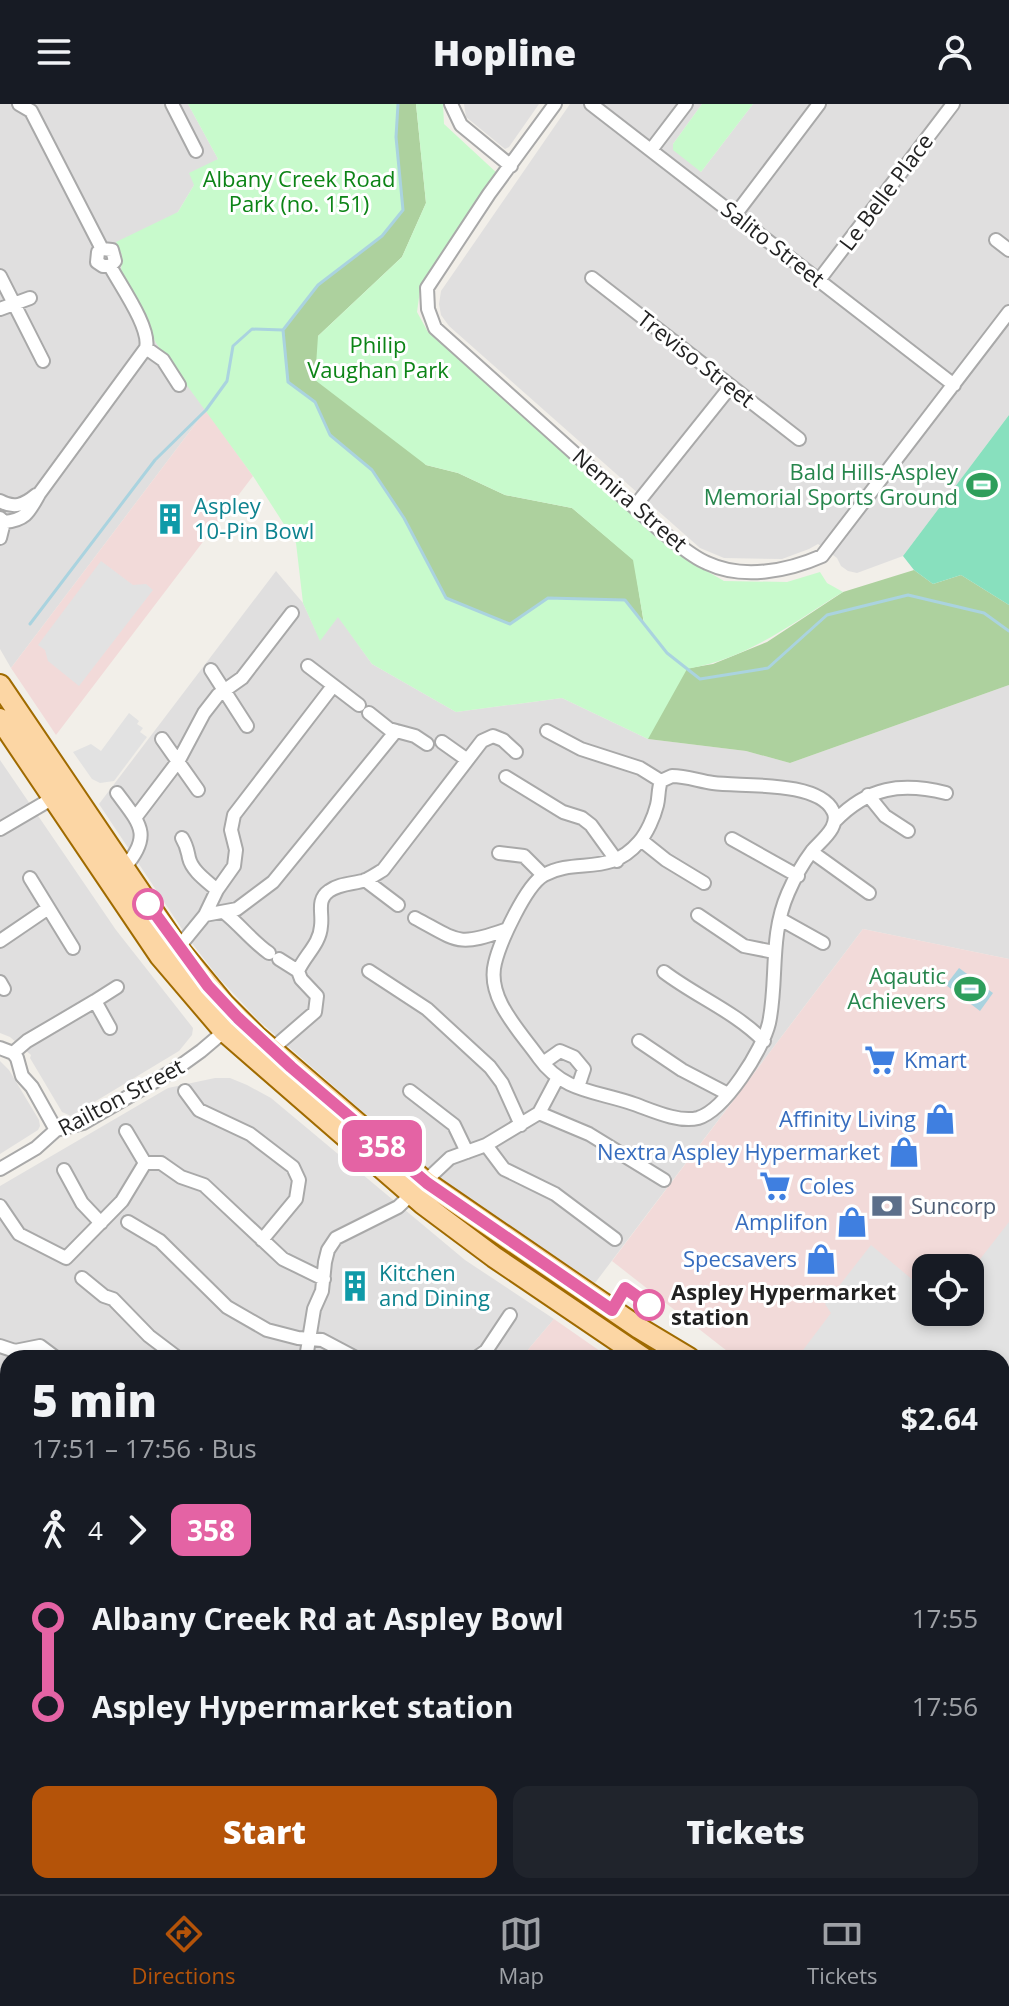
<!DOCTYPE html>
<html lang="en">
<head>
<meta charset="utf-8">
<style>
  body { margin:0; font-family:"Open Sans",sans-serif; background:#20242c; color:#f1f3f6; height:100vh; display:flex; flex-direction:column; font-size:30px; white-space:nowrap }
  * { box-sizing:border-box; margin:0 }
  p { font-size:26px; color:#9ea1a6 }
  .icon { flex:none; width:44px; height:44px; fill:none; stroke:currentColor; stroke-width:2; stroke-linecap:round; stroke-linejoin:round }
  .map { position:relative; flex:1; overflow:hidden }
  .panel { position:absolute; left:0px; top:1246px; width:1010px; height:544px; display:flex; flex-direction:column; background:#171b24; border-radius:24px 24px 0 0; box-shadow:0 4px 12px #0003 }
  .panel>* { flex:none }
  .badge { padding:0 16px; border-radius:12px; font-size:28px; line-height:52px }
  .fabs { position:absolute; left:912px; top:1150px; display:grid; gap:16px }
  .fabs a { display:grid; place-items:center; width:72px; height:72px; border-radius:16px; background:#171b24; box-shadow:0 4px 12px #0003; font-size:40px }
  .map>.badge { position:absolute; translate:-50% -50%; box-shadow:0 0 0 4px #fff }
  .legs { display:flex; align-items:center; gap:12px; height:88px; padding:0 32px; font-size:26px }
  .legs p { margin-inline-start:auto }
  .summary { display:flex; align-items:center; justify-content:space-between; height:136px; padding:0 32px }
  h1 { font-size:44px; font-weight:800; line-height:60px }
  .cta { display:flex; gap:16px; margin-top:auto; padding:16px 32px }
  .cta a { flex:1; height:92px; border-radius:16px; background:#b45309; color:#fff; font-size:32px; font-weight:800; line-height:92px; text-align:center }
  .cta a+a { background:#20242c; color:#f1f3f6 }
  ul { padding:0 32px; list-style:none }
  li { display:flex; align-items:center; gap:28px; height:88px; font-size:30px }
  li i { display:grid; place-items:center; width:12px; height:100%; margin:0 10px; background:currentColor }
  li i::after { content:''; width:20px; height:20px; margin:-10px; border:6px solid; border-radius:50%; background:#171b24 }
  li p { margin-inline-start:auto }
  li:first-child i { background:linear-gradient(#0000 50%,currentColor 0) }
  li:last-child i { background:linear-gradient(currentColor 50%,#0000 0) }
  header { display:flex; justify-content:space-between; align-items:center; height:104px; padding:0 32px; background:#171b24; font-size:36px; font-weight:800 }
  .menu { display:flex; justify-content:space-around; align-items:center; height:112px; border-top:2px solid #363941; background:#171b24; font-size:22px; color:#9ea1a6 }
  .menu a { display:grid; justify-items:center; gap:4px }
  .menu .on { color:#b45309 }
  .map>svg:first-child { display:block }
  .residential { fill:#e0dfdf }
  .commercial { fill:#f2dad9; fill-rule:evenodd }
  .forest { fill:#add19e }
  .park { fill:#c8facc }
  .pitch { fill:#88e0be }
  .parking { fill:#e2e2e2 }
  .water { fill:#aad3df }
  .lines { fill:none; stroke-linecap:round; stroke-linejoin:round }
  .stream { stroke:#aad3df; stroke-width:3 }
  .street-casing { stroke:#a9a9a9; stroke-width:16 }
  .secondary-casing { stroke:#707d05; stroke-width:22 }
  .primary-casing { stroke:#a06b00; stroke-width:24 }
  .street { stroke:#fff; stroke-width:12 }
  .secondary { stroke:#f7fabf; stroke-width:18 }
  .primary { stroke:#fcd6a4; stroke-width:20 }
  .line-1-casing { stroke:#fff; stroke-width:18 }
  .line-1 { stroke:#e463a4; stroke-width:12 }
  .stop-1-dot { fill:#fff; stroke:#e463a4; stroke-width:4 }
  .labels { text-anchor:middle; stroke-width:6; stroke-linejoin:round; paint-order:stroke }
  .park-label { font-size:22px; fill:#0c8416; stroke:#fff }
  .street-label { font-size:22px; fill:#222; stroke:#fff }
  .leisure-label { font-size:22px; fill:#27864d; stroke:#fff; text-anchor:end }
  .culture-label { font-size:22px; fill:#0d838f; stroke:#fff; text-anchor:start }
  .shop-label { font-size:22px; fill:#366cbe; stroke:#fff; text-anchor:end }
  .service-label { font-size:22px; fill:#4e5e75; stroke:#fff; text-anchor:start }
  .stop-label { font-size:22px; font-weight:bold; fill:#222; stroke:#fff; text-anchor:start }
</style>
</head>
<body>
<header><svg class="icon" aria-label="menu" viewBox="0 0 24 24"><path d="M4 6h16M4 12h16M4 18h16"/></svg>Hopline<svg class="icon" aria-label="person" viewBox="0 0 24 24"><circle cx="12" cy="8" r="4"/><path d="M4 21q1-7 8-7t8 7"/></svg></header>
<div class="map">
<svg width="1009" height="1790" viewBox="0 0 1009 1790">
  <rect width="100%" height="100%" fill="#f2efe9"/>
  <path class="residential" d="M 0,0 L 188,0 L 218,55 L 194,81 L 178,108 L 122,151 L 121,168 L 156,239 L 206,306 L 11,564 L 0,545 Z
    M 464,0 L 539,0 L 509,43 L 505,45 L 466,13 Z
    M 570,0 L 702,0 L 673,40 L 701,68 L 753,0 L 1009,0 L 1009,311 L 903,452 L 857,469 L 848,467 L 841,462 L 837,454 L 818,440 L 809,445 L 782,455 L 724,454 L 700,444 L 449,222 L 441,211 L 439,200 L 441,187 Z
    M 276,467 L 303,499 L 320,536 L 338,512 L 372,560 L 456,608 L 562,594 L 648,635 L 746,647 L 790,659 L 1009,581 L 1009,855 L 863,825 L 595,1179 L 443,1078 L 258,916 L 218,873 L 188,834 L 99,700 Z
    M 0,656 L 116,826 L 193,924 L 192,931 L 179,947 L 71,1012 L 62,1008 L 30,954 L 31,951 L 10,933 L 0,929 Z
    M 0,957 L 9,966 L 39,1016 L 40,1022 L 38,1026 L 0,1050 Z
    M 215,974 L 230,974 L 247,981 L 271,994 L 465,1156 L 554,1215 L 521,1254 L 8,1254 L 8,1323 L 0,1323 L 0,1082 L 168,984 Z
    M 0,1605 L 8,1611 L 8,1782 L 601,1782 L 611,1790 L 0,1790 Z
    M 635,1782 L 991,1782 L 990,1790 L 645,1790 Z"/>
  <path class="commercial" d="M 206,306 L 253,372 L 56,631 L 11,564 Z
    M 863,825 L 1009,855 L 1009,1504 L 1002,1503 L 1002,1254 L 736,1254 L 612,1157 ZM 926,1164 L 970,1164 L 970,1208 L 926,1208 Z
    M 554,1215 L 610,1254 L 521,1254 Z"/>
  <path class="forest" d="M 348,0 L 416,0 L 426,99 L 402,153 L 318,232 L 426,361 L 458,369 L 505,391 L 572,404 L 634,456 L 647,540 L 666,568 L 713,560 L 767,538 L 843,488 L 914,466 L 933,480 L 961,471 L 1009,501 L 1009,581 L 790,659 L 746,647 L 648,635 L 636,603 L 458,524 L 280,299 L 278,179 Z"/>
  <path class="park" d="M 188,0 L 398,0 L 396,33 L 403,106 L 382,132 L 318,181 L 284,226 L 288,278 L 315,298 L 330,332 L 372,366 L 404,414 L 446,494 L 510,520 L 548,494 L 625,496 L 644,519 L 633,456 L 572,404 L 505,391 L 458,369 L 426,361 L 315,276 L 318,232 L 402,153 L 426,99 L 416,0 L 443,0 L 444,20 L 498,70 L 420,186 L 417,208 L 428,228 L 691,458 L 724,477 L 787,478 L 820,468 L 827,479 L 843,488 C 790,520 750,554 687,565 L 648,635 L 562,594 L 456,608 L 372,560 L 338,513 L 320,537 L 303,499 L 296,439 L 253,372 L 156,239 L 121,168 L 122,151 L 116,138 L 178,108 L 194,81 L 189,69 L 218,55 Z
    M 702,0 L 753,0 L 701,68 L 673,46 L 673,40 Z
    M 0,1323 L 8,1323 L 8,1488 L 0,1492 Z"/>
  <path class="pitch" d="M 1009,311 L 1009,501 L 961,471 L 933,480 L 914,466 L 903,452 Z"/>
  <path class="parking" d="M 101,457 L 133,481 L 146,480 L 153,486 L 79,582 L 48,557 L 45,546 L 38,541 Z
    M 129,609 L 139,617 L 137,620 L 143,624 L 140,628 L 147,633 L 114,677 L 100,679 L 92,675 L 73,648 L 91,640 L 101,647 Z
    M 1009,1118 L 1009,1499 L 1002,1494 L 1002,1254 L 797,1254 L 831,1209 L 825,1200 L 871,1141 L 926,1187 L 926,1208 L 970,1208 L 970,1168 Z"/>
  <path class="water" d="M 959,864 L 993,889 L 980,907 L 946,881 Z"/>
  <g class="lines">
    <path class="stream" d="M 398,0 L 396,33 L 403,106 L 382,132 L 318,181 L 283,226 L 288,278 L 315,298 L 330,331 L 372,366 L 404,414 L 446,494 L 510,520 L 548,494 L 625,496 L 667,549 L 700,575 L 768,564 L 827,511 L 908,491 L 984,509 L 1009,527
      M 30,520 L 155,356 L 206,306 L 227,277 L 233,242 L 252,225 L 283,226
      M 0,1419 L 8,1416"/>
    <defs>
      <path id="street" d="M 19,0 L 31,7 L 102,145
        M 172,0 L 196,47
        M 451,0 L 461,21 L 511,62
        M 555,0 L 489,90 L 427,184 L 428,205 L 435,224 L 661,427 C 676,438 690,452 707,459 C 743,476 788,467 822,452 L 1009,208
        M 591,0 L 954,281
        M 651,46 L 686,0
        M 735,111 L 819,0
        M 996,136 L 1009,146
        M 0,172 L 43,257
        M 592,174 L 799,335
        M 819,176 L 953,0
        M 0,205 L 30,194
        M 146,244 L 163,256 L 179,281
        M 0,397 C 14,405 24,401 36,391
        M 635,402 L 731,282
        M 0,414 L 4,418 C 26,416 29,408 39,390 L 146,244 C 151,224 120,181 110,162 L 103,162 L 97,158 L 98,148 L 102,145 L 112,146 L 115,157 L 110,162
        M 0,434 L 4,418
        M 308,562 L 359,601
        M 211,566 L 247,622
        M 369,609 L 389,625 L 415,632 L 427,640
        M 547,627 L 581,645 L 640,664 L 661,677
        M 162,635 L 198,686
        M 442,638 L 466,655
        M 672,672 C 686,672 699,677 713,679 C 741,683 818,676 833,707 C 836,712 835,718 832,724 C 827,733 819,739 812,747 C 803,759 794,775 788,789 C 769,832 778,877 769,919 C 763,945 725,1006 698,1014 C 679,1019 651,1006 634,1000 C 597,987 563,988 539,954 C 520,927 486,894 495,859 C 500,838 526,781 544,771 C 577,753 609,773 639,738 C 647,729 654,713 657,701 C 659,693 658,685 661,677 Z
        M 506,673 L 563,708 L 582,714 L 591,721 L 617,757
        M 117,689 C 140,720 153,731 124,764
        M 868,691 L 885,712 L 908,727
        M 135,714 L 179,656 L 204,609 L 218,591 L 242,574 L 292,509
        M 835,717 C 868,683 901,678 946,689
        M 0,725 L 53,694
        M 182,734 C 187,742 187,745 189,754 C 192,767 207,777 217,786
        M 732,735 L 798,772
        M 641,736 L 666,756 L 704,779
        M 812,748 L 869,789
        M 499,749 L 524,752 L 543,771
        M 30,774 L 73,844
        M 365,776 L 398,801
        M 225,809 C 241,822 252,837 269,849
        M 205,811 L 237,805 L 273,778 L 396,627
        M 698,811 L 744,842 L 774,848
        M 415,814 C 458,837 457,843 505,826
        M 780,815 L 823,839
        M 0,837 L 47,805
        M 178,844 L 205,811 L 217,786 L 234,762 L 236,746 L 231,726 L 234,711 L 333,582
        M 279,855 L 298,867
        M 369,867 L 427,905 L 490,963 L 502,979 L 521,1021
        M 664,868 C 697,893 734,907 764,937
        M 0,878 L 4,885
        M 110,924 L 95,897 L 117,883
        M 639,937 L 682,966 L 728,990
        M 0,944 L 13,949 L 17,954 L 22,972 L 32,983 L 56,1026
        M 271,946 L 315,908 L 317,892 L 301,875 L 298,867 C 305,851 320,840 321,822 C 323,809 316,796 329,787 C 340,779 354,780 366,776 C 372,773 378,769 383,766 L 482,637 L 493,632 L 503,636 L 516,648
        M 13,949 L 27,937 L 95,897
        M 543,959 L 560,947 L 574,953 L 584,965 L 578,983
        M 185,987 L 199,1006 L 250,1030 L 293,1063 L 299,1076 L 296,1095 L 262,1136
        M 410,987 L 454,1021 L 467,1048
        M 539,1009 L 589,1030 L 664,1076
        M 126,1027 L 145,1059 L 161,1059 L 181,1073 L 204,1081 L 283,1155 L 324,1175
        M 486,1041 L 504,1065 L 555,1090 L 615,1135
        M 0,1065 L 36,1044 L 56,1026 L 83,1019 L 176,965 L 201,947 L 227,925
        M 64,1066 L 82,1099 L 101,1119
        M 0,1102 L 19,1130 L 66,1154 L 122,1097 L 145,1059
        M 128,1118 L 160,1137 L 227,1203 L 267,1226 L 298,1234 L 322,1236 L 356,1254
        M 82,1174 L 104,1192 L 113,1195 L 149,1232 L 178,1254
        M 0,1242 L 15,1247 L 40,1242 L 56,1254
        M 306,1254 L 314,1205 L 322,1187 L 325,1158 L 328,1146 L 336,1134 L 398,1103 L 450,1054 L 486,1041 L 539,1009 L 557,975
        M 476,1254 L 486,1247 L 510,1211
        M 0,1287 L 1,1287
        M 0,1578 L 8,1568
        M 0,1683 L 8,1690
        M 132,1782 L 142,1790
        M 618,1782 L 627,1790
        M 865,1782 L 876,1790
        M 276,1790 L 282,1782
        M 467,1790 L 474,1782"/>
      <path id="secondary" d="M 1002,1790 L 1009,1642"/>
      <path id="primary" d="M 0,581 L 178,844 L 224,900 L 256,932 L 427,1079 L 639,1224 L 689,1254
        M 0,615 L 160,852 L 224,927 L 423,1100 L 494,1153 L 643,1254
        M 1002,1521 L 1009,1525
        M 1002,1559 L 1009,1562
        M 1002,1583 L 1009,1599"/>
    </defs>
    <use href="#street" class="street-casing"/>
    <use href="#secondary" class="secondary-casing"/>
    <use href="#primary" class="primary-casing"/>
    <use href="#street" class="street"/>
    <use href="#secondary" class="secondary"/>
    <use href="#primary" class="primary"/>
  </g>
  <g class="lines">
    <defs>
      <path id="line-1" d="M 148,800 L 208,882 L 238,914 L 291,963 L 427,1079 L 612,1206 L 625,1184 L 649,1201"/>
    </defs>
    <use href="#line-1" class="line-1-casing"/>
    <use href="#line-1" class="line-1"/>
  </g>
  <defs>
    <symbol id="stadium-bare" viewBox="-9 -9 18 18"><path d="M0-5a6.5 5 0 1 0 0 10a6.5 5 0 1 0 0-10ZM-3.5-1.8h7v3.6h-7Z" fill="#2e9e5b" stroke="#fff" stroke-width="2.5" paint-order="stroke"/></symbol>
    <symbol id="building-bare" viewBox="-9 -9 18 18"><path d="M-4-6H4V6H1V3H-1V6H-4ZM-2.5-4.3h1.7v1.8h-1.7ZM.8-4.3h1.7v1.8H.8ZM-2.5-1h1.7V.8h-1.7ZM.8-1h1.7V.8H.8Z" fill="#0f9aa8" stroke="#fff" stroke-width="2.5" paint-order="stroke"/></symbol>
    <symbol id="supermarket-bare" viewBox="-9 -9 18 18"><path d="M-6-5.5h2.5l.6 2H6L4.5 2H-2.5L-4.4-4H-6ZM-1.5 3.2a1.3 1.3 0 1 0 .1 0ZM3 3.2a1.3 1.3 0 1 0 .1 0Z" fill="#3f7fe0" stroke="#fff" stroke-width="2.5" paint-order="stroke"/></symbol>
    <symbol id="shop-bare" viewBox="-9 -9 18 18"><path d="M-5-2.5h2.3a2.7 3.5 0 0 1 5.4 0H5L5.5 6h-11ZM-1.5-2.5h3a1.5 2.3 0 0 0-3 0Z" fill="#3f7fe0" stroke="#fff" stroke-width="2.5" paint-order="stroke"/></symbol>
    <symbol id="bank-bare" viewBox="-9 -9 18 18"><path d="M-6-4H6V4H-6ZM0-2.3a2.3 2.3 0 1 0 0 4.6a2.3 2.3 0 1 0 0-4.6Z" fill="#5c6f8a" stroke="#fff" stroke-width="2.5" paint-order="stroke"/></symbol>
  </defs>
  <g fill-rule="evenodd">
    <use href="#stadium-bare" x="960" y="359" width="44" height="44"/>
    <use href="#building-bare" x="148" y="393" width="44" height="44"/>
    <use href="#stadium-bare" x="948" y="863" width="44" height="44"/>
    <use href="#supermarket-bare" x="858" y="934" width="44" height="44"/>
    <use href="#shop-bare" x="918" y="993" width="44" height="44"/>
    <use href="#shop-bare" x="882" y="1026" width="44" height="44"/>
    <use href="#supermarket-bare" x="753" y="1060" width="44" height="44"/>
    <use href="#bank-bare" x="865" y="1080" width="44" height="44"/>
    <use href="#shop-bare" x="830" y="1096" width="44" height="44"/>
    <use href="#shop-bare" x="799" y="1133" width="44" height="44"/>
    <use href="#building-bare" x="333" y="1160" width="44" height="44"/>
  </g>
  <g class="stop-1-dot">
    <circle cx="148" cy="800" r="14"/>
    <circle cx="649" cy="1201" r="14"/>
  </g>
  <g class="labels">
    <g class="park-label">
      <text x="299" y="83">Albany Creek Road<tspan x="299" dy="25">Park (no. 151)</tspan></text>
      <text x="378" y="249">Philip<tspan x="378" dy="25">Vaughan Park</tspan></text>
    </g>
    <g class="street-label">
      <text transform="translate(886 88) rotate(-53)" y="8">Le Belle Place</text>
      <text transform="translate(773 140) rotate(38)" y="8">Salito Street</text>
      <text transform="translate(696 255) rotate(38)" y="8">Treviso Street</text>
      <text transform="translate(630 396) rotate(41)" y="8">Nemira Street</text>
      <text transform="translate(121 993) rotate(-28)" y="8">Railton Street</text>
    </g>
    <g class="leisure-label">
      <text x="958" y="376">Bald Hills-Aspley<tspan x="958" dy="25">Memorial Sports Ground</tspan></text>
      <text x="946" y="880">Aqautic<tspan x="946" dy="25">Achievers</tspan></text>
    </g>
    <g class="culture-label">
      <text x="194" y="410">Aspley<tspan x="194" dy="25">10-Pin Bowl</tspan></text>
      <text x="379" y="1177">Kitchen<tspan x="379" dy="25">and Dining</tspan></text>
    </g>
    <g class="shop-label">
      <text x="904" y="964" text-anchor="start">Kmart</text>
      <text x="916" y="1023">Affinity Living</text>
      <text x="880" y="1056">Nextra Aspley Hypermarket</text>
      <text x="799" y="1090" text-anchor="start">Coles</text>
      <text x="828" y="1126">Amplifon</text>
      <text x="797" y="1163">Specsavers</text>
    </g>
    <g class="service-label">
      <text x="911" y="1110">Suncorp</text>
    </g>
    <g class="stop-label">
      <text x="671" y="1196">Aspley Hypermarket<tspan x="671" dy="25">station</tspan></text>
    </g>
  </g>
</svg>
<div class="fabs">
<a><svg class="icon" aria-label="locate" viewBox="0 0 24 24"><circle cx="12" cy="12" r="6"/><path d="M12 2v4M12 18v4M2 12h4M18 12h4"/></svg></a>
</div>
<b class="badge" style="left:382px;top:1042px;background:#e463a4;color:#fff">358</b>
<section class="panel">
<div class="summary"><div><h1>5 min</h1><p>17:51 – 17:56 · Bus</p></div><b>$2.64</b></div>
<div class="legs"><svg class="icon" aria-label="walk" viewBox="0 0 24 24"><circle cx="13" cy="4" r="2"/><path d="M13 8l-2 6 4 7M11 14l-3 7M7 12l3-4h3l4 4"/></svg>4<svg class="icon" aria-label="forward" viewBox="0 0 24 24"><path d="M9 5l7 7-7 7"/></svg><b class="badge" style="background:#e463a4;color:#fff">358</b></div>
<ul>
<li><i style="color:#e463a4"></i><b>Albany Creek Rd at Aspley Bowl</b><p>17:55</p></li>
<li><i style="color:#e463a4"></i><b>Aspley Hypermarket station</b><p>17:56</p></li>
</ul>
<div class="cta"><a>Start</a><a>Tickets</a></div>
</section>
</div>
<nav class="menu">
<a class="on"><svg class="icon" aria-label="directions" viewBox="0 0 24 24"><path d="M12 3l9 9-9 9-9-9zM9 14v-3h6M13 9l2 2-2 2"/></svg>Directions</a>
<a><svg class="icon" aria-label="map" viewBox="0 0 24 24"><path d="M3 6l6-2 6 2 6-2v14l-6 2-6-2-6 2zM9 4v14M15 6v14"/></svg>Map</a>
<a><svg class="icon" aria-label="tickets" viewBox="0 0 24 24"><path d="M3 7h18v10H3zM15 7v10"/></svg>Tickets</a>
</nav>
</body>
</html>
